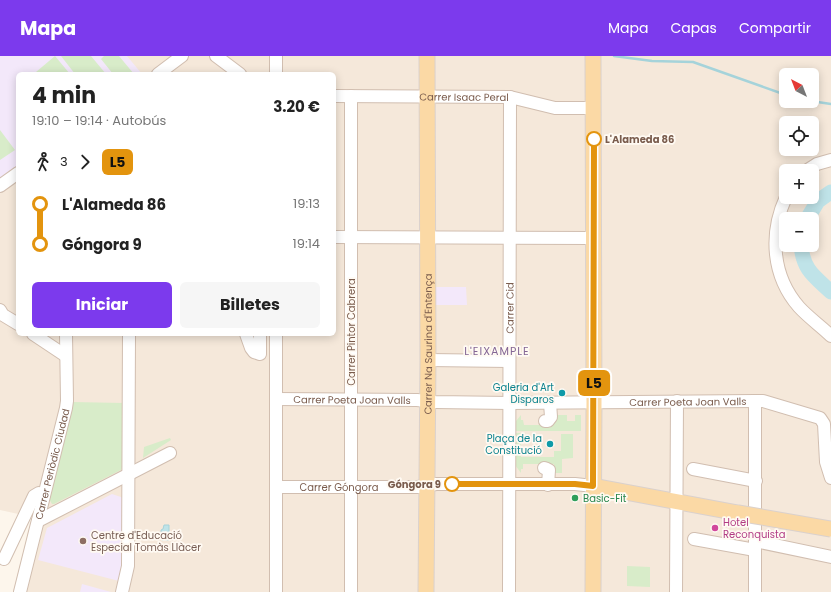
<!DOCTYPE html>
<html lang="es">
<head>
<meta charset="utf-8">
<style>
  body { margin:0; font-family:Poppins,sans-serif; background:#f6f6f6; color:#222; height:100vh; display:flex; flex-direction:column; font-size:15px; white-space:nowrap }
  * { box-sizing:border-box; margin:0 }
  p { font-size:13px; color:#767676 }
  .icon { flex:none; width:22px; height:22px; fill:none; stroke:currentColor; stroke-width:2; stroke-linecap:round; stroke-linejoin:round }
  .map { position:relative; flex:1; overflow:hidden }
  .panel { position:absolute; left:16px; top:16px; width:320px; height:264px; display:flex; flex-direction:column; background:#fff; border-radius:6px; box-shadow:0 2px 10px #0003 }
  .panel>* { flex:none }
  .badge { padding:0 8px; border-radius:6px; font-size:14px; line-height:26px }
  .needle { width:26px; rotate:318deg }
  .buttons { position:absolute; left:779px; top:12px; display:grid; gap:8px }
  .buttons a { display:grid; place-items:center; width:40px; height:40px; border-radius:6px; background:#fff; box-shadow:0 2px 10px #0003; font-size:20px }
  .map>.badge { position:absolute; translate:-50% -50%; box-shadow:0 0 0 2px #fff }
  .legs { display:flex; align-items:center; gap:6px; height:44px; padding:0 16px; font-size:13px }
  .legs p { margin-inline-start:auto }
  .summary { display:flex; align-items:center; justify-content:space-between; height:68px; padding:0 16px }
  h1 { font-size:22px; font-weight:700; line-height:30px }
  .action { display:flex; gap:8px; margin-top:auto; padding:8px 16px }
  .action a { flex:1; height:46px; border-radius:6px; background:#7c3aed; color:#fff; font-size:16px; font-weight:700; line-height:46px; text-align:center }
  .action a+a { background:#f6f6f6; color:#222 }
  ul { padding:0 16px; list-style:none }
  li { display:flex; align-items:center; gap:14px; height:40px; font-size:15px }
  li i { display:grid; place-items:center; width:6px; height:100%; margin:0 5px; background:currentColor }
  li i::after { content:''; width:10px; height:10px; margin:-5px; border:3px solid; border-radius:50%; background:#fff }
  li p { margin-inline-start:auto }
  li:first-child i { background:linear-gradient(#0000 50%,currentColor 0) }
  li:last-child i { background:linear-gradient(currentColor 50%,#0000 0) }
  header { display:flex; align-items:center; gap:24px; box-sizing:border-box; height:56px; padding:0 20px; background:#7c3aed; color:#fff }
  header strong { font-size:19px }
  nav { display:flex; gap:22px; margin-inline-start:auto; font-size:14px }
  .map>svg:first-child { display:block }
  .residential { fill:#f5e8da; fill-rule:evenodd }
  .education { fill:#f3e8fa }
  .green { fill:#d8ecc9 }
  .water { fill:#bfe3e8; stroke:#a5d3da }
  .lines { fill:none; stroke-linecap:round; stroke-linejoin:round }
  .stream { stroke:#a5d3da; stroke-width:2.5 }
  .river { stroke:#bfe3e8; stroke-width:15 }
  .minor-casing { stroke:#d1beb0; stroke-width:14 }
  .major-casing { stroke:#dad1cd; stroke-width:17 }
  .minor { stroke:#fff; stroke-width:12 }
  .major { stroke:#fbd9a5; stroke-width:15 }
  .major-bridge-casing { stroke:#dad1cd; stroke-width:17; stroke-linecap:butt }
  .major-bridge { stroke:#fbd9a5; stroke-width:15 }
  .line-1-casing { stroke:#fff; stroke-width:9 }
  .line-1 { stroke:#e3940e; stroke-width:6 }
  .stop-1-dot { fill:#fff; stroke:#e3940e; stroke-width:2 }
  .culture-dot { fill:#0f9aa8; stroke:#fffaf3; stroke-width:1.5 }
  .leisure-dot { fill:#2e9e5b; stroke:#fffaf3; stroke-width:1.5 }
  .hotel-dot { fill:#d1479c; stroke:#fffaf3; stroke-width:1.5 }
  .education-dot { fill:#8d6e63; stroke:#fffaf3; stroke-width:1.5 }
  .labels { text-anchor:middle; stroke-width:3.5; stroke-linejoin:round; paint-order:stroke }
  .street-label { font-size:10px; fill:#7a5c4d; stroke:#fffaf3 }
  .stop-label { font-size:10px; font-weight:bold; fill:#7a5c4d; stroke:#fffaf3; text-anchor:start }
  .culture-label { font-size:10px; fill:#0d838f; stroke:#fffaf3; text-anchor:end }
  .leisure-label { font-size:10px; fill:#27864d; stroke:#fffaf3; text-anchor:start }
  .hotel-label { font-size:10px; fill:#b23c85; stroke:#fffaf3; text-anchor:start }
  .education-label { font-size:10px; fill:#785e54; stroke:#fffaf3; text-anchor:start }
  .neighbourhood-label { font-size:11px; letter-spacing:1px; fill:#846695; stroke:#fffaf3 }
</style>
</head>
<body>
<header>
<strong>Mapa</strong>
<nav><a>Mapa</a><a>Capas</a><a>Compartir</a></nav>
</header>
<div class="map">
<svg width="831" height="536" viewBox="0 0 831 536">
  <rect width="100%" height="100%" fill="#fdf6ec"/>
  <path class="residential" d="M 0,0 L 831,0 L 831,536 L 13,536 L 32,461 L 0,454 ZM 18,18 L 334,18 L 334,278 L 18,278 ZM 786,19 L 812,19 L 812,45 L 786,45 ZM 786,67 L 812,67 L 812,93 L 786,93 ZM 786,115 L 812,115 L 812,141 L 786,141 ZM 786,163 L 812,163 L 812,189 L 786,189 Z"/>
  <path class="education" d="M 0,0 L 127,0 L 142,18 L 18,18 L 18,109 L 0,122 Z
    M 435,231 L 466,231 L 467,249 L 435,249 Z
    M 112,438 L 124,442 L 123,498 L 119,525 L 38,504 L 47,472 Z
    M 82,528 L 111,536 L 80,536 Z"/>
  <path class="green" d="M 55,0 L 70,18 L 38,18 L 36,16 Z
    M 61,0 L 91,0 L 106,18 L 75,18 Z
    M 104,0 L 119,0 L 134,18 L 113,18 L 101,3 Z
    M 0,74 L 15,94 L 0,104 Z
    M 72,346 L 124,347 L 124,409 L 121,414 L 54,448 L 52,448 L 49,443 Z
    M 521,359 L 521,364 L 523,364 L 524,369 L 554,369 L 554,359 L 567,359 L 567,365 L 575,365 L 575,359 L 581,359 L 581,375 L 516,375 L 516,365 Z
    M 515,377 L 521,377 L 521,401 L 554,401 L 554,395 L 561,395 L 561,378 L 573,378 L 573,402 L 562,403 L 562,417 L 554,417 L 554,408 L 523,408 L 523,413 L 521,413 L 521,417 L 515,409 Z
    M 170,382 L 171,384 L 143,402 L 144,391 Z
    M 627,510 L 650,511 L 650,531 L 627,530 Z"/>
  <path class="water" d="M 164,469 L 169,469 L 169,484 L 162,484 L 161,474 L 163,473 Z"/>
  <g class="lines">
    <path class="stream" d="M 614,0 L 652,5 L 693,6 L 786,39
      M 811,45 L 831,48"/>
    <path class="river" d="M 807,163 L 818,145 L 831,136
      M 801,189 C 803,214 814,220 831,236"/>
    <defs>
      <g id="minor">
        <path d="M 216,0 L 240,18"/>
        <path d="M 158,18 L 182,0"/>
        <path d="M 276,18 L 276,0"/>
        <path id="s1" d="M 334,40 L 510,41 L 555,52 L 594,52"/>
        <path d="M 806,115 L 817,108 L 831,104"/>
        <path d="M 0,130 L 18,117"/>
        <path d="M 786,141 C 769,178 772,220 799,251 C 809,262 821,270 831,280"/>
        <path d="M 334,181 L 593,182"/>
        <path d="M 0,254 L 3,259 L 18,268"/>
        <path d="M 33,278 L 66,300"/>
        <path d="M 246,278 L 251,292 L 254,296 L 260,298 L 260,278"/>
        <path d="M 428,304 L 509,305"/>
        <path id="s2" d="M 276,343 L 417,344 L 435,346 L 509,347 L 755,345 L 763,345 L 820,362 L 824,368 L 826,406 L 831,422"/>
        <path d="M 755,345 L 755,536"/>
        <path d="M 545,365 L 548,365 L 551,361 L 550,347"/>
        <path d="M 544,412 L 547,413 L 549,414 L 548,429"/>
        <path d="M 693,413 L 756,425"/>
        <path id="s3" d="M 276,431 L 418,431 L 436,428 L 575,428 L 593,430"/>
        <path d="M 38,465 L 170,397"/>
        <path d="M 694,483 L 755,494"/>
        <path d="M 755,485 L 831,501"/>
        <path d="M 4,503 L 34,440 L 39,437 L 44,439"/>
        <path id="s4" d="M 20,536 L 66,352 L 67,345 L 66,278"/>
        <path d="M 122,536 L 128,510 L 129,278"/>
        <path d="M 276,536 L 276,278"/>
        <path d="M 351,536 L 351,40"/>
        <path id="s5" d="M 509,536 L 510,41"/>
        <path d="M 676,536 L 677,345"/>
      </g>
      <g id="major">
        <path d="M 593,430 L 738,457"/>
        <path id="s6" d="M 426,536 L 428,304 L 427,0"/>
        <path d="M 593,536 L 594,346 L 593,0"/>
      </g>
    </defs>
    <use href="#minor" class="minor-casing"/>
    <use href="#major" class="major-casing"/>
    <use href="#minor" class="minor"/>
    <use href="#major" class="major"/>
    <defs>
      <path id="major-bridge" d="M 738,457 L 831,473"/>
    </defs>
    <use href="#major-bridge" class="major-bridge-casing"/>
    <use href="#major-bridge" class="major-bridge"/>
  </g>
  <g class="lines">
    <defs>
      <path id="line-1" d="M 452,428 L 575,428 L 593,430 L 594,83"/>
    </defs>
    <use href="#line-1" class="line-1-casing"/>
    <use href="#line-1" class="line-1"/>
  </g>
  <g class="stop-1-dot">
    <circle cx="594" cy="83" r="7"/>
    <circle cx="452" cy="428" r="7"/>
  </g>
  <g class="culture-dot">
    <circle cx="562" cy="337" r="4"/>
    <circle cx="550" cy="388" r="4"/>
  </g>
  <circle class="leisure-dot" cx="575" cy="442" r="4"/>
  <circle class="hotel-dot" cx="715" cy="472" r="4"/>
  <circle class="education-dot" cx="83" cy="485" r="4"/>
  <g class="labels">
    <g class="street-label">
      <text dy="4" stroke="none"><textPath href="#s1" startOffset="130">Carrer Isaac Peral</textPath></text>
      <text dy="4" stroke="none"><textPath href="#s5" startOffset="284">Carrer Cid</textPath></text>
      <text transform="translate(351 276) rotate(-90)" y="4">Carrer Pintor Cabrera</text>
      <text dy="4" stroke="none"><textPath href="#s6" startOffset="248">Carrer Na Saurina d'Entença</textPath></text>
      <text dy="4" stroke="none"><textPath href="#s2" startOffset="76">Carrer Poeta Joan Valls</textPath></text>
      <text dy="4" stroke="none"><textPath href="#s2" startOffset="412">Carrer Poeta Joan Valls</textPath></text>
      <text dy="4" stroke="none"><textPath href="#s4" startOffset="132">Carrer Periòdic Ciudad</textPath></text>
      <text dy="4" stroke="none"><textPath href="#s3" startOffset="63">Carrer Góngora</textPath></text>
    </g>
    <g class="stop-label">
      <text x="605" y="87">L'Alameda 86</text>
      <text x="441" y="432" text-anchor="end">Góngora 9</text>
    </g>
    <g class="culture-label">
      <text x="554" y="335">Galeria d'Art<tspan x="554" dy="12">Disparos</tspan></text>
      <text x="542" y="386">Plaça de la<tspan x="542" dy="12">Constitució</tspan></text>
    </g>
    <g class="leisure-label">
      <text x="583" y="446">Basic-Fit</text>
    </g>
    <g class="hotel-label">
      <text x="723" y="470">Hotel<tspan x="723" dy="12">Reconquista</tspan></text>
    </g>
    <g class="education-label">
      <text x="91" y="483">Centre d'Educació<tspan x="91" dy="12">Especial Tomàs Llàcer</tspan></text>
    </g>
    <g class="neighbourhood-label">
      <text x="497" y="299">L'EIXAMPLE</text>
    </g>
  </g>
</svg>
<div class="buttons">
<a><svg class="needle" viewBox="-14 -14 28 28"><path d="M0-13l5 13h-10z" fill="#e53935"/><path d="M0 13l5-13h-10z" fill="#767676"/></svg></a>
<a><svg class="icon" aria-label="locate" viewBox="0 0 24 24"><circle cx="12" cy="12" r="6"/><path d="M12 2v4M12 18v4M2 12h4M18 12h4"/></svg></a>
<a>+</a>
<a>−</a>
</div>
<b class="badge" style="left:594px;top:327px;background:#e3940e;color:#111">L5</b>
<section class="panel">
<div class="summary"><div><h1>4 min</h1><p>19:10 – 19:14 · Autobús</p></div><b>3.20 €</b></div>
<div class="legs"><svg class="icon" aria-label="walk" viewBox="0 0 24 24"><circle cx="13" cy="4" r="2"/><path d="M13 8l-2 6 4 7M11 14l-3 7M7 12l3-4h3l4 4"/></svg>3<svg class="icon" aria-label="forward" viewBox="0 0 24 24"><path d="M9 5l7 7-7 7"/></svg><b class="badge" style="background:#e3940e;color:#111">L5</b></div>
<ul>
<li><i style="color:#e3940e"></i><b>L'Alameda 86</b><p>19:13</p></li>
<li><i style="color:#e3940e"></i><b>Góngora 9</b><p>19:14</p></li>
</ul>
<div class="action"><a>Iniciar</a><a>Billetes</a></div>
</section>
</div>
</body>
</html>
